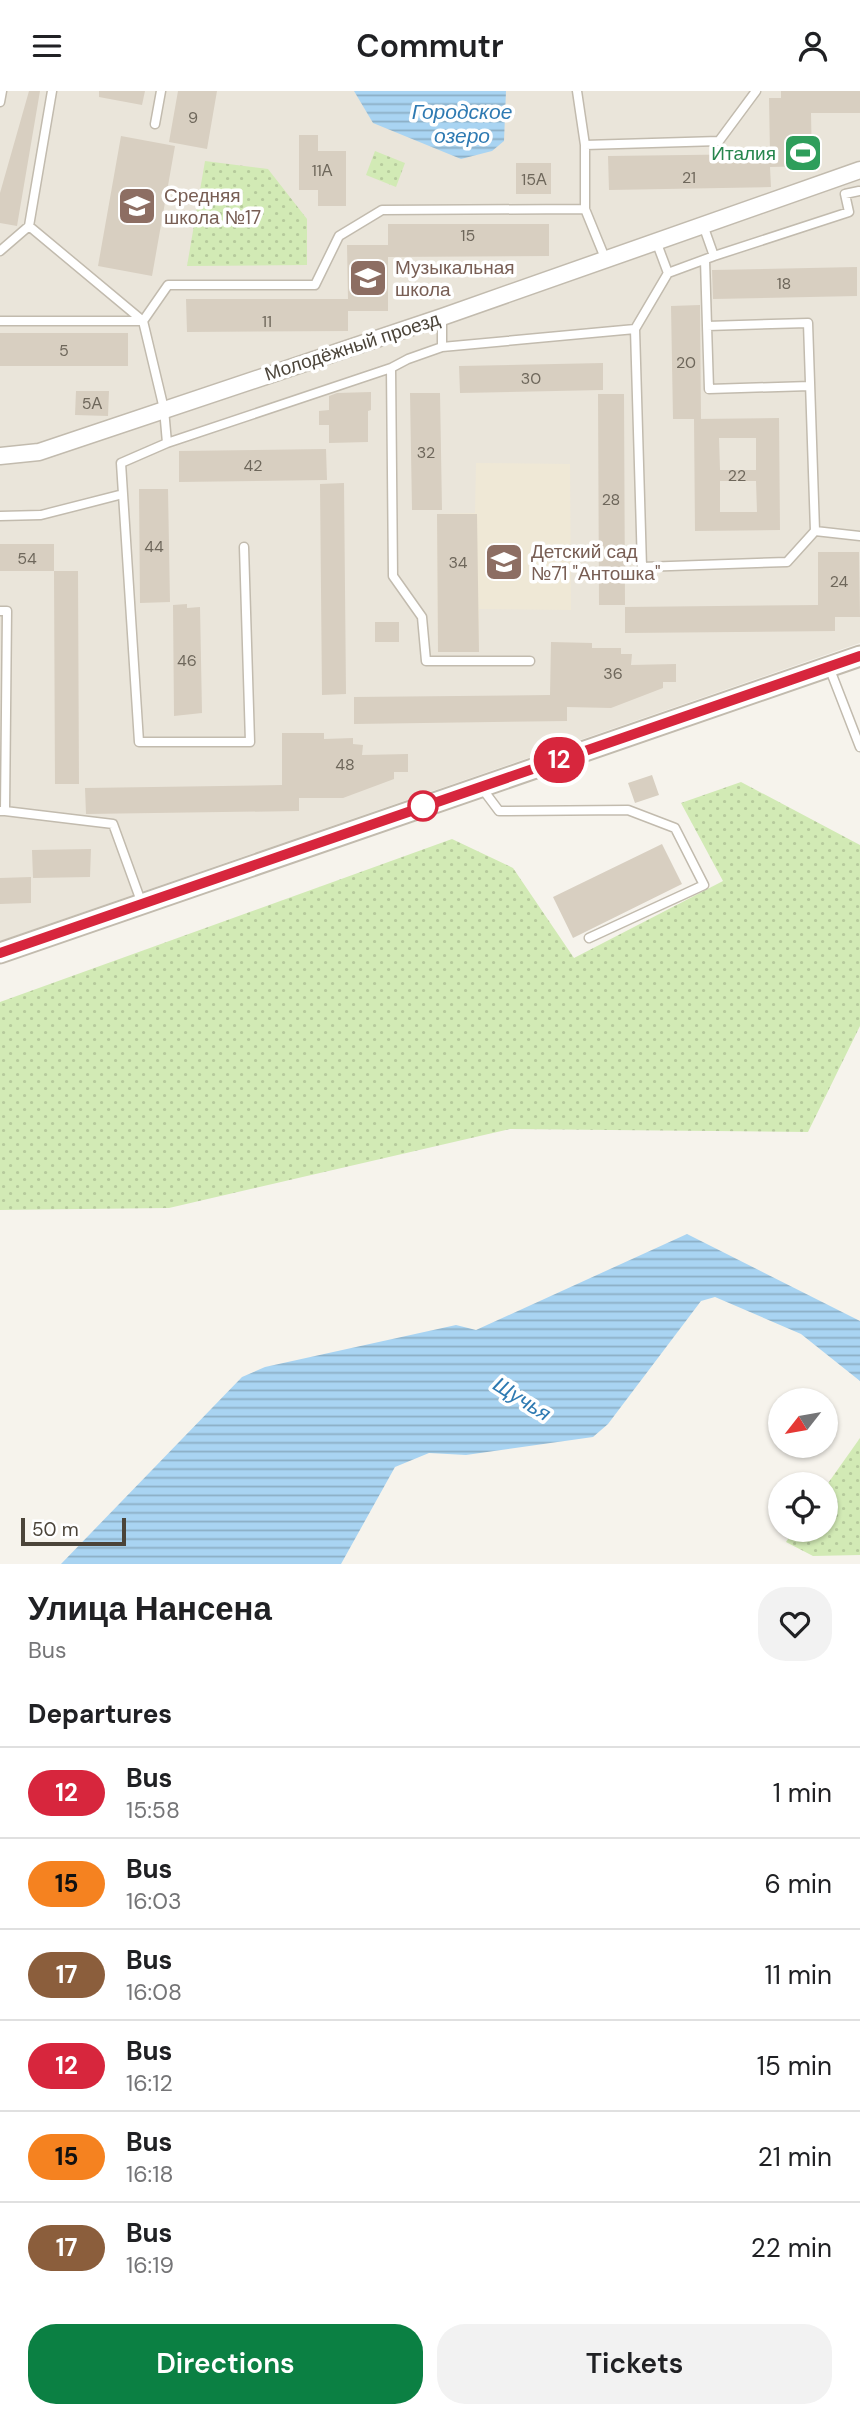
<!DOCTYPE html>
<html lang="en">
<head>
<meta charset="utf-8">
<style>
  body { margin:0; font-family:"DM Sans",sans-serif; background:#f2f2f2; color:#202124; height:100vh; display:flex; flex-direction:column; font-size:26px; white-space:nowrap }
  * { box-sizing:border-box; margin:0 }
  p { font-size:23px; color:#757577 }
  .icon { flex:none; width:38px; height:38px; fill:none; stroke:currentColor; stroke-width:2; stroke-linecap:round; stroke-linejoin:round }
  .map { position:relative; height:1473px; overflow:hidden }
  .details { display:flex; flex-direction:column; background:#fff; flex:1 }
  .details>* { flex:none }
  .badge { padding:0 14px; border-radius:23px; font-size:24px; line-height:46px }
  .needle { width:46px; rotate:239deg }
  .buttons { position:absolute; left:768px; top:1297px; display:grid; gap:14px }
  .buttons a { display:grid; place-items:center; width:70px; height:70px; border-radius:50%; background:#fff; box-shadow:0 2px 5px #0004; font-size:35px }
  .scale { position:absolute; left:21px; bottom:18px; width:105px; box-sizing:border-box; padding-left:7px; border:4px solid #4b4439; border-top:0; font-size:19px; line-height:24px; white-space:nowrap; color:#4b4439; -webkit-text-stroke:5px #fff; paint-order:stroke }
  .map>.badge { position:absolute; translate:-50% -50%; box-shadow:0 0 0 4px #fff }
  h2 { padding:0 28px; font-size:26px; line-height:63px }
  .round { display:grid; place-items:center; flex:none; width:74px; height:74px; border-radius:28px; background:#f2f2f2 }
  .summary { display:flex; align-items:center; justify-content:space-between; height:119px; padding:0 28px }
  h1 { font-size:33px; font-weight:600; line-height:52px }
  .primary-button { display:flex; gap:14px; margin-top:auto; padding:14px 28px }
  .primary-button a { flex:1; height:80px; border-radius:28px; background:#0b8043; color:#fff; font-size:28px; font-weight:600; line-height:80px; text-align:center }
  .primary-button a+a { background:#f2f2f2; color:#202124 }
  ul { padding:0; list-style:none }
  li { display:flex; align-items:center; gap:21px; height:91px; padding:0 28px; border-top:2px solid #e0e0e0 }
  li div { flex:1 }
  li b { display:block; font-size:26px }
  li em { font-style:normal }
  li .badge { min-width:77px; font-weight:700; text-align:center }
  header { display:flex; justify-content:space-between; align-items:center; height:91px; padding:0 28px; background:#fff; font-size:32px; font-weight:600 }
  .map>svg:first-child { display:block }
  .residential { fill:#eae5da }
  .education { fill:#efe8d6 }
  .grass { fill:url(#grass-dots) }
  .water { fill:url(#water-rules) }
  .building { fill:#d8cfc1; fill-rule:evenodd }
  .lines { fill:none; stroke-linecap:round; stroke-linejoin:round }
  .service-casing { stroke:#c2bbae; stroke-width:11 }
  .minor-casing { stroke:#c2bbae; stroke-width:19 }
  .tertiary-casing { stroke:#c2bbae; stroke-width:23 }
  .service { stroke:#fff; stroke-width:8 }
  .minor { stroke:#fff; stroke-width:16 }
  .tertiary { stroke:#fff; stroke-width:19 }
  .line-casing { stroke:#fff; stroke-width:16 }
  .line { stroke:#d7263d; stroke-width:10 }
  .stop-dot { fill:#fff; stroke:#d7263d; stroke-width:3.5 }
  .labels { text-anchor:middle; stroke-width:7; stroke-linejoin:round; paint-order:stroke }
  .number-label { font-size:16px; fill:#6e675b }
  .leisure-label { font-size:19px; fill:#27864d; stroke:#fff; text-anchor:end }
  .education-label { font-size:19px; fill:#785e54; stroke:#fff; text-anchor:start }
  .street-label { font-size:19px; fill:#4b4439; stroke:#fff }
  .water-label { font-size:21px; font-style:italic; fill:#2e7ab2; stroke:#fff }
</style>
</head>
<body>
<header><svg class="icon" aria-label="menu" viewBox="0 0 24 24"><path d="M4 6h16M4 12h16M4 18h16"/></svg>Commutr<svg class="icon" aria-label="person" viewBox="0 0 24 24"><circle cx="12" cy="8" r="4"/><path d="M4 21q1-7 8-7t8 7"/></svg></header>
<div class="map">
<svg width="860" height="1473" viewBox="0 0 860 1473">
  <defs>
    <pattern id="grass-dots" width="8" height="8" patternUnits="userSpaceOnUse" patternTransform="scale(1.75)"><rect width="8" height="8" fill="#d2eab5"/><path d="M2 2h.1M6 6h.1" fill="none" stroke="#b6ca9c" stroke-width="1.8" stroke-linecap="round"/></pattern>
    <pattern id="water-rules" width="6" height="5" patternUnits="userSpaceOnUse" patternTransform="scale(1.75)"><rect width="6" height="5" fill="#a9d4f2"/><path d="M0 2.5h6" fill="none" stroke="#8caec5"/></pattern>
  </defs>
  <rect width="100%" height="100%" fill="#f6f3ec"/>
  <path class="residential" d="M 0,0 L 860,0 L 860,552 L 0,850 Z"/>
  <path class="education" d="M 476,372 L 570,373 L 571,519 L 479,518 L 479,561 L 438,561 L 437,423 L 475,422 Z"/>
  <path class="grass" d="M 375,60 L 405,72 L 396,96 L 366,84 Z
    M 205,70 L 268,78 L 307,128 L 307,174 L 187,175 Z
    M 741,691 L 860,754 L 860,935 L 808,1041 L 510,1038 L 169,1117 L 0,1119 L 0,911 L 452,748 L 513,777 L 574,867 L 723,790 L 681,712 Z
    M 860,1347 L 860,1464 L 813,1465 L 786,1451 L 794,1439 L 826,1438 L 826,1395 Z"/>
  <path class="water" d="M 354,0 L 506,0 L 504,50 L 492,60 L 461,68 L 373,32 Z
    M 687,1143 L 860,1230 L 860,1290 L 801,1243 L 715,1206 L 701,1210 L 608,1333 L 593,1346 L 466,1364 L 429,1362 L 395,1376 L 341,1473 L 61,1473 L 242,1286 L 265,1276 L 456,1234 L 476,1239 Z"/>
  <path class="building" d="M 29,0 L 40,0 L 17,135 L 0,132 L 0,102 Z
    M 99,0 L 145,0 L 142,14 L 99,6 Z
    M 178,0 L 217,0 L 207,58 L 169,51 Z
    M 781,0 L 860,0 L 860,22 L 811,22 L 812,75 L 770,76 L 771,96 L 609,99 L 608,65 L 770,63 L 769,7 L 781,7 Z
    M 299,44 L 318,44 L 318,60 L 346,60 L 346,115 L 318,115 L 318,99 L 299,99 Z
    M 121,45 L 175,55 L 152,185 L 98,175 Z
    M 516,72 L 551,72 L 551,103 L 516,103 Z
    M 388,133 L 549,133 L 549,165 L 388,166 L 388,220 L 348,220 L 348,240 L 187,241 L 186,208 L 348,208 L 347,154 L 388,154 Z
    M 857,176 L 857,205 L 713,208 L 712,179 Z
    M 700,214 L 701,328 L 673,328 L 671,215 Z
    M 0,242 L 128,242 L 128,275 L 0,275 Z
    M 603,272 L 603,299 L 460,302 L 459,275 Z
    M 76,300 L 109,300 L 108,325 L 75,324 Z
    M 371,301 L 371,319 L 368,320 L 368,351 L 329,352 L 329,334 L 319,334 L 319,320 L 329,319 L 329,305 L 337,302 Z
    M 410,302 L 440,302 L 442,419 L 412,419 Z
    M 598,303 L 624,303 L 625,514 L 599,514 Z
    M 779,327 L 780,439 L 695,440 L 694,328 ZM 719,347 L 756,347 L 756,379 L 720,379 ZM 720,390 L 756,390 L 757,421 L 720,421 Z
    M 326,358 L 327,389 L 179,391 L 179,360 Z
    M 344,392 L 346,603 L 322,604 L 320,393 Z
    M 139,398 L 168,398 L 170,511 L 140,512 Z
    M 437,423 L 477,423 L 479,561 L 438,561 Z
    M 0,453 L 54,453 L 54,480 L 0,480 Z
    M 818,461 L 859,461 L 860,526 L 835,526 L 835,540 L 625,542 L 625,516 L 818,514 Z
    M 54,480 L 78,480 L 79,693 L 55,693 Z
    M 187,513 L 187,517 L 200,516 L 202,622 L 174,625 L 173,514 Z
    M 375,531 L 399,531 L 399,551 L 375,551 Z
    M 551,551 L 592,552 L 592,557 L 621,557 L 621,563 L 632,563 L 631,574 L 676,573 L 676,591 L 663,591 L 663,597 L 611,617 L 567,616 L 567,630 L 354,633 L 354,606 L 550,604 Z
    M 282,642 L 324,642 L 324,648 L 353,647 L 353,653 L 363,654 L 362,664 L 408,663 L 408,681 L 394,681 L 394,688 L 343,707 L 299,707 L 299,720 L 86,723 L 85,697 L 282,694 Z
    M 652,684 L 659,704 L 635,712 L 628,692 Z
    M 662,753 L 682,793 L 573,847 L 553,806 Z
    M 91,758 L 90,786 L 33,787 L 32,759 Z
    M 31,786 L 31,812 L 0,813 L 0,787 Z"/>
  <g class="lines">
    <defs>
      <path id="service" d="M 52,0 L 29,135 L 143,230 L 164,318 L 167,352 L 121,372 L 139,651 L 250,651 L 244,456
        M 577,0 L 585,54
        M 0,11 L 2,0
        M 155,33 L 161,0
        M 656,150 L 668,182 L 714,165 L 703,134
        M 0,160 L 29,135
        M 714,165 L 849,121 L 845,103 L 859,100
        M 605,167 L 585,118 L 585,54 L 719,50 L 756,0
        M 442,226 L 442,256 L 635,238 L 642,476 L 787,471 L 815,440 L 808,232 L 707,235 L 705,169
        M 0,230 L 143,230 L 168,194 L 315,194 L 339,145 L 382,119 L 585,118
        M 707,235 L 709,298 L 810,295
        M 635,238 L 668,182
        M 442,256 L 408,268 L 391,277 L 393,485 L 422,526 L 426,570 L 530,570
        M 167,352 L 391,277
        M 0,425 L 41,424 L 123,403
        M 815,440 L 860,445
        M 0,520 L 7,520 L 5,720 L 0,720
        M 829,576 L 860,656
        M 481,696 L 499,720 L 628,719 L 675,737 L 704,794 L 589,847
        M 5,720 L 113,733 L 142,813"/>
      <path id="minor" d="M 0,365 L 39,361 L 442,226 L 860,79"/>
      <path id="tertiary" d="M 0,862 L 860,565"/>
    </defs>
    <use href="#service" class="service-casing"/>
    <use href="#minor" class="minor-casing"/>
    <use href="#tertiary" class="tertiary-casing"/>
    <use href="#service" class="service"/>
    <use href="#minor" class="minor"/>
    <use href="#tertiary" class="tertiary"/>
  </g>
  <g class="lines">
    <defs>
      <path id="line" d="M 0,862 L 860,565"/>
    </defs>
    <use href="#line" class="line-casing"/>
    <use href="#line" class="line"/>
  </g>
  <defs>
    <symbol id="stadium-square" viewBox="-11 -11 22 22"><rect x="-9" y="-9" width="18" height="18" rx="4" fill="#2e9e5b" stroke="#fff"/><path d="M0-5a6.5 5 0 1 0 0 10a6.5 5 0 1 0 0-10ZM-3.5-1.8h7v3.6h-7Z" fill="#fff"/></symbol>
    <symbol id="school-square" viewBox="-11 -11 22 22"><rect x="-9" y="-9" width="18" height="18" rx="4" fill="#8d6e63" stroke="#fff"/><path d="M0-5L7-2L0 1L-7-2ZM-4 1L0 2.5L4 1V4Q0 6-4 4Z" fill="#fff"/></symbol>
  </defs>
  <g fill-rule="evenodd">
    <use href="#stadium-square" x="781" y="40" width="44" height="44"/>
    <use href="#school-square" x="115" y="93" width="44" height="44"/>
    <use href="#school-square" x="346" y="165" width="44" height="44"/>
    <use href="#school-square" x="482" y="449" width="44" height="44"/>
  </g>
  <circle class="stop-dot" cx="423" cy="715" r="14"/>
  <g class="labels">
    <g class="number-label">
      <text x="193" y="32">9</text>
      <text x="322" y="85">11А</text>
      <text x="689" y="92">21</text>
      <text x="534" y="94">15А</text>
      <text x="468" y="150">15</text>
      <text x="784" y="198">18</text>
      <text x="267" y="236">11</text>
      <text x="64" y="265">5</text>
      <text x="686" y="277">20</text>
      <text x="531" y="293">30</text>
      <text x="92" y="318">5А</text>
      <text x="426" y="367">32</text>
      <text x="253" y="380">42</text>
      <text x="737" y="390">22</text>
      <text x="611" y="414">28</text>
      <text x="154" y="461">44</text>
      <text x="27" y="473">54</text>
      <text x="458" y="477">34</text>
      <text x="839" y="496">24</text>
      <text x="187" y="575">46</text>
      <text x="613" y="588">36</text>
      <text x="345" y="679">48</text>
    </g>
    <g class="leisure-label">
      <text x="776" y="69">Италия</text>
    </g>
    <g class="education-label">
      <text x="164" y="111">Средняя<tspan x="164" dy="22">школа №17</tspan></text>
      <text x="395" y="183">Музыкальная<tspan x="395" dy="22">школа</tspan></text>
      <text x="531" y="467">Детский сад<tspan x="531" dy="22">№71 "Антошка"</tspan></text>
    </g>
    <g class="street-label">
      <text transform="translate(352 255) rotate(-18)" y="7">Молодёжный проезд</text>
    </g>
    <g class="water-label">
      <text x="462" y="28">Городское<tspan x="462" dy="24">озеро</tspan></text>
      <text transform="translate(522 1308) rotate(32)" y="7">Щучья</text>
    </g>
  </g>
</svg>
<div class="buttons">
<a><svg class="needle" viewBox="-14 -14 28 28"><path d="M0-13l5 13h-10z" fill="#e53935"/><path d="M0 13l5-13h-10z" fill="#757577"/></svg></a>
<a><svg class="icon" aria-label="locate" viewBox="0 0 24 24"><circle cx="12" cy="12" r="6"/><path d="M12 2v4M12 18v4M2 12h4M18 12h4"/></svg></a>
</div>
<div class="scale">50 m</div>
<b class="badge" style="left:559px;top:669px;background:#d7263d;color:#fff">12</b>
</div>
<section class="details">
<div class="summary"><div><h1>Улица Нансена</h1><p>Bus</p></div><a class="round"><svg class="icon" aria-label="heart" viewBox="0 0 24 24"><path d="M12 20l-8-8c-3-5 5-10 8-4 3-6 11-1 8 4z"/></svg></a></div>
<h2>Departures</h2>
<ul>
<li><span class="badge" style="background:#d7263d;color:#fff">12</span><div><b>Bus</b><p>15:58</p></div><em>1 min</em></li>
<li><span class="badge" style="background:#f58220;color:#111">15</span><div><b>Bus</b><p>16:03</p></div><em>6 min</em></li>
<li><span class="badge" style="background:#8b5e3c;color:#fff">17</span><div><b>Bus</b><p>16:08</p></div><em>11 min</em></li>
<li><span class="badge" style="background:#d7263d;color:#fff">12</span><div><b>Bus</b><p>16:12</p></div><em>15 min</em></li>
<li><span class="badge" style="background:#f58220;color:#111">15</span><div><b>Bus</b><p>16:18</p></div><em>21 min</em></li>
<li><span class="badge" style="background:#8b5e3c;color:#fff">17</span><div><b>Bus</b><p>16:19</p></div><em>22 min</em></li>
</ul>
<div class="primary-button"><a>Directions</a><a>Tickets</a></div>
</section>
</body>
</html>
